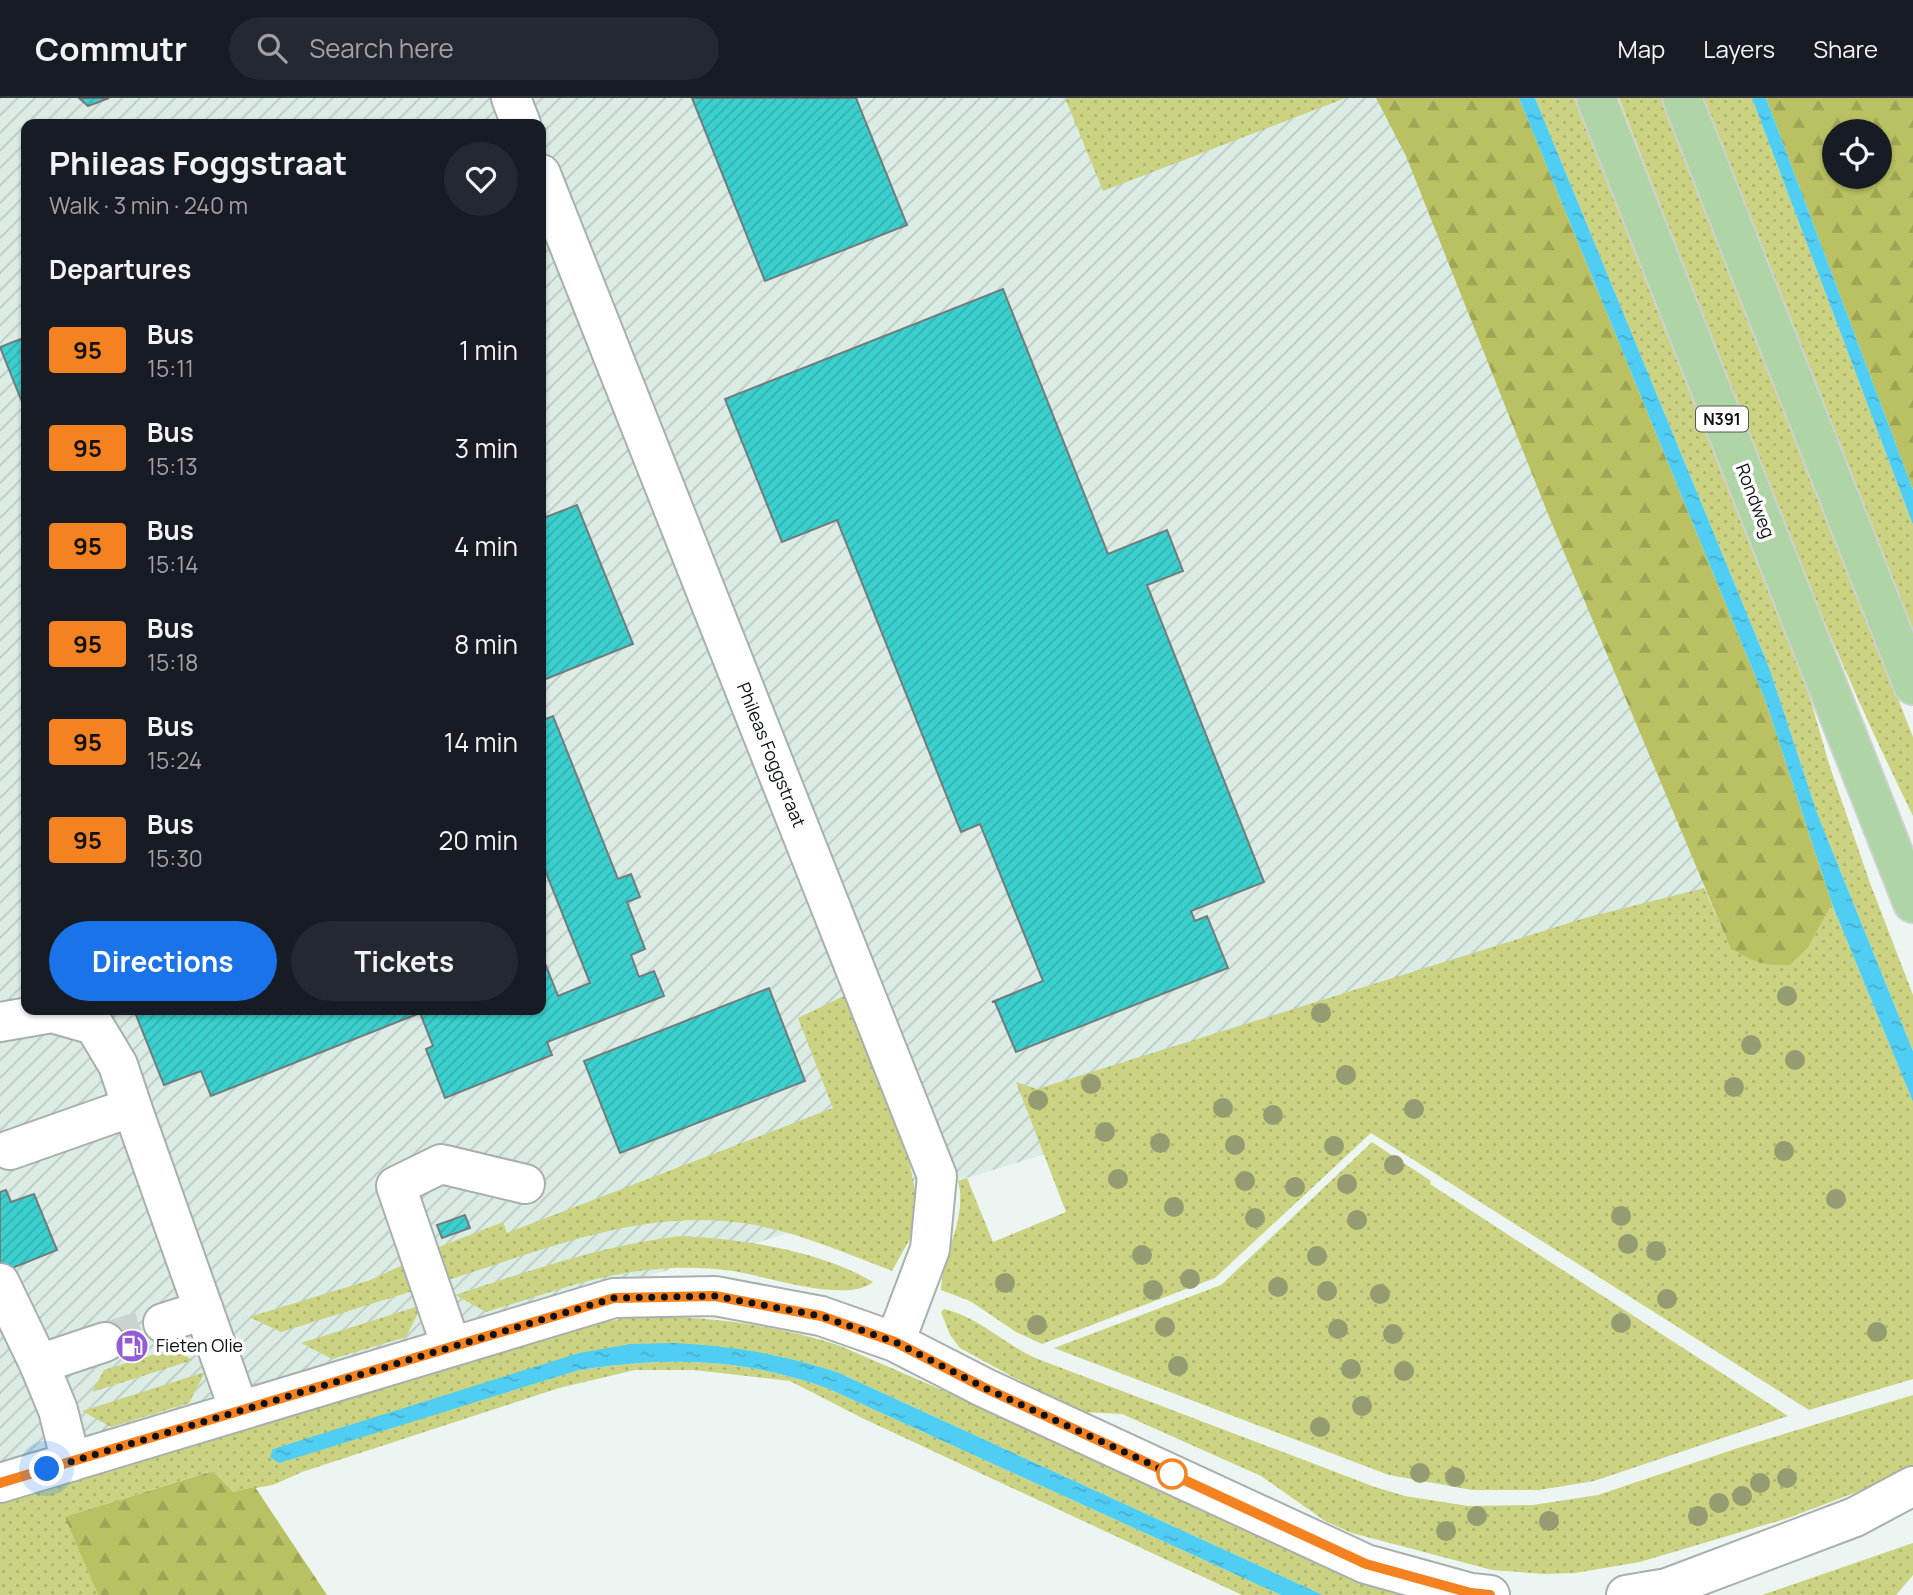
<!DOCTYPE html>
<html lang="en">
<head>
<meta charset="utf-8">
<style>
  body { margin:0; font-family:Manrope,sans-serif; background:#242831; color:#f1f3f6; height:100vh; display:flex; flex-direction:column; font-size:26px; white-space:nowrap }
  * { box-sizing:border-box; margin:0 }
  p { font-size:23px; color:#9ea1a6 }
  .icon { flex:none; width:38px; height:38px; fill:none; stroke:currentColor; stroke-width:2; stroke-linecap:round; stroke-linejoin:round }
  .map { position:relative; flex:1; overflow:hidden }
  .drawer { position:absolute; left:21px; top:21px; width:525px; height:896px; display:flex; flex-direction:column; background:#171b24; border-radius:14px; box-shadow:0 2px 5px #0004 }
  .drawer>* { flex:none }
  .badge { padding:0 14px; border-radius:5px; font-size:24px; line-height:46px }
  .tools { position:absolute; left:1822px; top:21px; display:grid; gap:14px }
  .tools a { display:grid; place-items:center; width:70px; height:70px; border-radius:50%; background:#171b24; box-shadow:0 2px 5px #0004; font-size:35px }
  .you { position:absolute; width:35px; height:35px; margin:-18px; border:5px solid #fff; border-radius:50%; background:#1a73e8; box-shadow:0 0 0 10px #1a73e833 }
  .map>.badge { position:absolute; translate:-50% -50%; box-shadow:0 0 0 4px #fff }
  h2 { padding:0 28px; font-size:26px; line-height:63px }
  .round { display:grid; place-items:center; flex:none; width:74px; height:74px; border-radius:37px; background:#242831 }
  .headline { display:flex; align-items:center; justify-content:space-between; height:119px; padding:0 28px }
  h1 { font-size:33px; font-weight:700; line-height:52px }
  .primary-button { display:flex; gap:14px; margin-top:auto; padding:14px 28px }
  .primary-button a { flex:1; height:80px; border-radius:42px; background:#1a73e8; color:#fff; font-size:28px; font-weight:700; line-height:80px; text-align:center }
  .primary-button a+a { background:#242831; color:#f1f3f6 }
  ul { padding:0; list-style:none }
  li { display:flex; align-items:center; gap:21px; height:98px; padding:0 28px }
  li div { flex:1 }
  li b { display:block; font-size:26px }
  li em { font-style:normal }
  li .badge { min-width:77px; font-weight:700; text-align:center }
  header { display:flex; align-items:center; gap:42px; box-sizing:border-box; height:98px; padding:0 35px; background:#171b24; border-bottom:2px solid #363941 }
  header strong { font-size:33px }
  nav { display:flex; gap:38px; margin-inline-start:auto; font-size:24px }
  .search { width:490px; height:63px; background:#242831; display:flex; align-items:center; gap:18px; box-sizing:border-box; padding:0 24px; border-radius:38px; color:#9ea1a6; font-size:26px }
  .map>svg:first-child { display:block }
  .industrial { fill:url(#industrial-furrows); fill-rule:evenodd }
  .grass { fill:url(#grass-dots) }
  .forest { fill:url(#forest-firs); fill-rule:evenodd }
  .water { fill:url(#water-ripples) }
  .building { fill:url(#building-hatch); stroke:#737c7b; stroke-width:2 }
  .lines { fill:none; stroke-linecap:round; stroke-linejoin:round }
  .minor-tunnel { stroke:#cbd3d0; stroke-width:38; stroke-dasharray:38 19; stroke-linecap:butt }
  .minor-casing { stroke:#a8b0ac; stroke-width:42 }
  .major-casing { stroke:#cfd0d0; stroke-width:42 }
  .minor { stroke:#fff; stroke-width:38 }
  .major { stroke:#afd5a7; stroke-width:38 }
  .tree { fill:#959c71 }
  .line-casing { stroke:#fff; stroke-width:16 }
  .line { stroke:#f58220; stroke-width:10 }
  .walk { stroke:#101312; stroke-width:7; stroke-dasharray:0 12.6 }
  .stop-dot { fill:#fff; stroke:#f58220; stroke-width:3.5 }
  .labels { text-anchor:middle; stroke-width:7; stroke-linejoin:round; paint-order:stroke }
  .shield { fill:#fff; stroke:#585a59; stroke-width:2 }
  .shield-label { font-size:16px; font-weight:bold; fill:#101312 }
  .street-label { font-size:18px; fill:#101312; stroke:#fff }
  .poi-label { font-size:18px; fill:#101312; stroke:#fff; text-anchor:start }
</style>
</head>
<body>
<header>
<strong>Commutr</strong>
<div class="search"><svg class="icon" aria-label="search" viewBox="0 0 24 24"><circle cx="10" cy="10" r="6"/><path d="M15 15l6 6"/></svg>Search here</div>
<nav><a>Map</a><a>Layers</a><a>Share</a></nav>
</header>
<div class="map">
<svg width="1913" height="1497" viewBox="0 0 1913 1497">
  <defs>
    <pattern id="industrial-furrows" width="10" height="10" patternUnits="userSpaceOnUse" patternTransform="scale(1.75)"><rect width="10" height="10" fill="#dbece4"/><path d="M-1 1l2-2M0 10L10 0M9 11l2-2" fill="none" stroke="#bbcac3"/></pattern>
    <pattern id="grass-dots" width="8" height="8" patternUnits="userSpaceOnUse" patternTransform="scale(1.75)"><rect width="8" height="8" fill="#cbd382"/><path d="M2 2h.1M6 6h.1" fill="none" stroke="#adb46f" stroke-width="1.8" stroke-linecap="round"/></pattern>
    <pattern id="forest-firs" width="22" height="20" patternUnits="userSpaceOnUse" patternTransform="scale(1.75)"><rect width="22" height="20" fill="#b9c162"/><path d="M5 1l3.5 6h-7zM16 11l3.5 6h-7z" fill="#9ea554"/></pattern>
    <pattern id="water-ripples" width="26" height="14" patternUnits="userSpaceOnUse" patternTransform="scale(1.75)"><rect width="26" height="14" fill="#50cdf2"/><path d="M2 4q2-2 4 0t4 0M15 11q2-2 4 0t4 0" fill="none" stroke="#45afce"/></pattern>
    <pattern id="building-hatch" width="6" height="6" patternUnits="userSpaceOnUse" patternTransform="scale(1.75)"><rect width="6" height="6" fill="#3bcfce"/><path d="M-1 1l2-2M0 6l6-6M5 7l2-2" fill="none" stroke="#33b1b0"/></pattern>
  </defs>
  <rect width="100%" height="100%" fill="#ecf5f1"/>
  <path class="industrial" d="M 0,0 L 1390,0 L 1729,846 L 0,1377 ZM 26,26 L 541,26 L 541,912 L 26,912 Z"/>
  <path class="grass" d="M 1065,0 L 1346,0 L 1103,93 Z
    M 1535,0 L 1575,0 L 1806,586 L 1829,666 L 1870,785 L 1913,897 L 1913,953 L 1817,715 L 1770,572 Z
    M 1619,0 L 1662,0 L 1913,639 L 1913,718 C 1799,487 1713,240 1619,0 Z
    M 1702,0 L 1752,0 L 1913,427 L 1913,535 Z
    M 1704,790 L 1730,849 L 1790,867 L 1808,850 L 1832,806 L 1913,1004 L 1913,1281 L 1809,1312 L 1371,1035 L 1215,1180 L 1042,1246 L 1016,1234 L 970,1203 L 941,1192 C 942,1155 968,1121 958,1083 L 967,1080 L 993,1144 L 1066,1114 L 1016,984 L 1037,991 L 1585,820 Z
    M 846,897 L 910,1067 L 917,1103 L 911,1139 L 892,1173 C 838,1152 782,1127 724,1123 C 628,1115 535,1155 445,1183 L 434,1151 L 503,1124 L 507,1135 L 833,1010 L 798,920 Z
    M 1372,1044 L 1431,1083 L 1430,1086 L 1788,1318 L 1594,1383 L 1539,1392 L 1472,1392 L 1389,1377 L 1054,1250 L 1221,1187 Z
    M 680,1138 C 742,1141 819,1152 873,1184 C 847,1206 766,1178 733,1173 C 638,1160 575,1187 486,1214 L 455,1197 C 529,1173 603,1147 680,1138 Z
    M 405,1166 L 416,1192 L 281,1234 L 249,1219 L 370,1182 Z
    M 422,1207 L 406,1239 L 332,1261 L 301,1245 Z
    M 944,1211 C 979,1219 1005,1247 1038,1261 L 1375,1389 L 1405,1398 L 1468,1408 L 1533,1407 L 1598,1397 L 1741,1349 L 1913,1297 L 1913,1373 L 1788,1420 L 1640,1464 L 1575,1475 L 1544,1476 L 1492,1472 L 1352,1435 L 1325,1423 L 1261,1378 L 1122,1316 L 1083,1314 L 1048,1298 L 960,1250 L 950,1237 L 941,1214 Z
    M 636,1218 C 705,1218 772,1226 838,1247 L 1416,1497 L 1323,1497 L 837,1274 C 764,1251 707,1245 631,1246 L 273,1351 L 283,1363 L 579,1272 C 669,1258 744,1260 829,1291 L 1281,1497 L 1242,1497 L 862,1320 L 790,1283 L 694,1272 L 635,1272 L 559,1290 L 302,1374 L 273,1387 L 233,1394 L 216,1376 L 208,1374 L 66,1419 L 98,1497 L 0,1497 L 0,1403 L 557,1233 Z
    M 172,1251 L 193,1262 L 92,1294 L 104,1272 Z
    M 205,1274 L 189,1305 L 111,1329 L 82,1313 Z
    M 1913,1445 L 1913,1477 L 1896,1497 L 1762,1497 Z"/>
  <path class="forest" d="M 1376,0 L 1519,0 L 1767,607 L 1832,806 L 1808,850 L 1790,867 C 1765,868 1751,864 1730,849 L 1548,416 L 1406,58 Z
    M 1766,0 L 1913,0 L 1913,392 ZM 1834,33 L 1880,33 L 1880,79 L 1834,79 Z
    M 209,1374 L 216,1376 L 233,1394 L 255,1389 L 327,1497 L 98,1497 L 65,1419 Z"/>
  <path class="water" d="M 1519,0 L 1535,0 L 1770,572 L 1817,715 L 1913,953 L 1913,1004 L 1832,806 L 1767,607 Z
    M 1752,0 L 1766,0 L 1913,392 L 1913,427 Z
    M 674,1245 C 733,1248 780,1256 837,1274 L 1323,1497 L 1281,1497 L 829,1291 C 744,1260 669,1258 579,1272 L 279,1365 L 270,1359 L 273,1351 L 579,1255 L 631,1246 Z"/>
  <path class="building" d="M 79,0 L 109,0 L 88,8 Z
    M 692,0 L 856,0 L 907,127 L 765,183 Z
    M 1003,191 L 1108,456 L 1167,432 L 1183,473 L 1147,487 L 1264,784 L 1191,813 L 1195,823 L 1207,818 L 1228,870 L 1016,954 L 995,904 L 992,904 L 1043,883 L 980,726 L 961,734 L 837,422 L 782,444 L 725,301 Z
    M 26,239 L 26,314 L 0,249 Z
    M 577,407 L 633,546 L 541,583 L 541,421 Z
    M 553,618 L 618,781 L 631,776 L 640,799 L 627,804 L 645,851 L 631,857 L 639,879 L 654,873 L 664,898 L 547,944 L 552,957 L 445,1000 L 426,951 L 433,948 L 420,915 L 211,998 L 201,973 L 164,987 L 134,912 L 541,912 L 541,855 L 558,898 L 590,885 L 541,762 L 541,623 Z
    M 769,890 L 805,983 L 620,1055 L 584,963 Z
    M 6,1092 L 11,1104 L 34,1096 L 57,1152 L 0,1175 L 0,1094 Z
    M 465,1117 L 470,1130 L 442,1140 L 437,1127 Z"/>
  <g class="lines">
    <path class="minor-tunnel" d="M 105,1244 L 163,1225"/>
    <defs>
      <path id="minor" d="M 511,0 L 521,26
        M 541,76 L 937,1078 L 930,1151 L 895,1244
        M 0,924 L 52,915 L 94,927 L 118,967 L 132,1009
        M 10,1052 L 132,1009 L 239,1312
        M 0,1185 L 39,1266
        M 163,1225 L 204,1212
        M 451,1248 L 396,1088 L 441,1066 L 525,1086
        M 71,1364 L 58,1312 L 39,1266 L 105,1244
        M 0,1385 L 614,1200 L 715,1198 L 821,1218 L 895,1244 L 985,1290 L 1366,1466 L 1471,1495 L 1490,1497
        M 1626,1497 L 1667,1490 L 1855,1419 L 1913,1388"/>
      <path id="major" d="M 1596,0 L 1913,805
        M 1682,0 L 1913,587"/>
    </defs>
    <use href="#minor" class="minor-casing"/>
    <use href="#major" class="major-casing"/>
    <use href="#minor" class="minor"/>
    <use href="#major" class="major"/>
  </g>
  <g class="tree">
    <circle cx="1787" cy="898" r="10"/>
    <circle cx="1321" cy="915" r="10"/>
    <circle cx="1751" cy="947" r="10"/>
    <circle cx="1795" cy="962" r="10"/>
    <circle cx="1346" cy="977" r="10"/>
    <circle cx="1091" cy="986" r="10"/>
    <circle cx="1734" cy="989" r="10"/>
    <circle cx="1038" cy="1002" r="10"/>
    <circle cx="1223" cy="1010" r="10"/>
    <circle cx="1414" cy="1011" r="10"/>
    <circle cx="1273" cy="1017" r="10"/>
    <circle cx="1105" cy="1034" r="10"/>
    <circle cx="1160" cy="1045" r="10"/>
    <circle cx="1235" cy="1047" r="10"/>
    <circle cx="1334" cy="1048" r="10"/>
    <circle cx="1784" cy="1053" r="10"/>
    <circle cx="1394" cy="1067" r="10"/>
    <circle cx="1118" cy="1081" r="10"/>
    <circle cx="1245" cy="1083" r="10"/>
    <circle cx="1347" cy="1086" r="10"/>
    <circle cx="1295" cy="1089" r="10"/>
    <circle cx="1836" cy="1101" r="10"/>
    <circle cx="1174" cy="1109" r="10"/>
    <circle cx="1621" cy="1118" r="10"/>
    <circle cx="1255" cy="1120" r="10"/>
    <circle cx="1357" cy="1122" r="10"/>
    <circle cx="1628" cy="1146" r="10"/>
    <circle cx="1656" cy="1153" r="10"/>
    <circle cx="1142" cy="1157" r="10"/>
    <circle cx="1317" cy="1158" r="10"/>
    <circle cx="1190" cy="1181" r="10"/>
    <circle cx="1005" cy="1185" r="10"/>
    <circle cx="1278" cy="1189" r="10"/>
    <circle cx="1153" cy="1192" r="10"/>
    <circle cx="1327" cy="1193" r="10"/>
    <circle cx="1380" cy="1196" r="10"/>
    <circle cx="1667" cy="1201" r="10"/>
    <circle cx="1621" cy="1225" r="10"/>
    <circle cx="1037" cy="1227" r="10"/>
    <circle cx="1165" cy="1229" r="10"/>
    <circle cx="1338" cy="1231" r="10"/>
    <circle cx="1877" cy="1234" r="10"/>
    <circle cx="1393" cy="1236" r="10"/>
    <circle cx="1178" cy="1268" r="10"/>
    <circle cx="1351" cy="1271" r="10"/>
    <circle cx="1404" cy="1273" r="10"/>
    <circle cx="1362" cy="1308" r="10"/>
    <circle cx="1320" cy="1329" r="10"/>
    <circle cx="1420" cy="1375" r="10"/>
    <circle cx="1455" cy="1379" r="10"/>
    <circle cx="1787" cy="1380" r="10"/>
    <circle cx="1760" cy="1385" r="10"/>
    <circle cx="1742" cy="1398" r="10"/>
    <circle cx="1719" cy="1405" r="10"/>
    <circle cx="1477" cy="1418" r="10"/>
    <circle cx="1698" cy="1418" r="10"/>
    <circle cx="1549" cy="1423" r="10"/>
    <circle cx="1446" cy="1433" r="10"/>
  </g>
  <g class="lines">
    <defs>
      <path id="line" d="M 0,1385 L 614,1200 L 715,1198 L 821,1218 L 895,1244 L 985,1290 L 1366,1466 L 1471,1495 L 1490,1497"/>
    </defs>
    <use href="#line" class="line-casing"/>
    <use href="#line" class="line"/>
    <path class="walk" d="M 47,1371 L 614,1200 L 715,1198 L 821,1218 L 895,1244 L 985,1290 L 1172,1376"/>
  </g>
  <defs>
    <symbol id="fuel-disc" viewBox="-11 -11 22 22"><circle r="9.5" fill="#925cd4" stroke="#fff"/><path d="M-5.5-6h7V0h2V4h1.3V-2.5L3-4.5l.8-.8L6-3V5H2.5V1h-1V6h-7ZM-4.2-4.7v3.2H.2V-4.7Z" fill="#fff"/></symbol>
  </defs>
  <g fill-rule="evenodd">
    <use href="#fuel-disc" x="113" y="1229" width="38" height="38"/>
  </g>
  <circle class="stop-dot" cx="1172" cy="1376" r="14"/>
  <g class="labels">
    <rect class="shield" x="1696" y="308.5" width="52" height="25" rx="5"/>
    <g class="shield-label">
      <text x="1722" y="327">N391</text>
    </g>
    <g class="street-label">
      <text transform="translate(1755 403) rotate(69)" y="6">Rondweg</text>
      <text transform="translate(771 657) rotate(68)" y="6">Phileas Foggstraat</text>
    </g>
    <g class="poi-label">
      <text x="156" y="1254">Fieten Olie</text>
    </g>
  </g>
</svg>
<div class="tools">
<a><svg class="icon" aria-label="locate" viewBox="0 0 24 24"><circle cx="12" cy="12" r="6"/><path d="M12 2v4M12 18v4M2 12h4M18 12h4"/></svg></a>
</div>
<div class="you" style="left:47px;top:1371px"></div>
<section class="drawer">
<div class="headline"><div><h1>Phileas Foggstraat</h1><p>Walk · 3 min · 240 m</p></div><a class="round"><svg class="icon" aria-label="heart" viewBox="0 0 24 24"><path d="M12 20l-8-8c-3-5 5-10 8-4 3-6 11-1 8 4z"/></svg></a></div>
<h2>Departures</h2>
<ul>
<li><span class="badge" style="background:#f58220;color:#111">95</span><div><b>Bus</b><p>15:11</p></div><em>1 min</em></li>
<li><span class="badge" style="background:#f58220;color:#111">95</span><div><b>Bus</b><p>15:13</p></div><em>3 min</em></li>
<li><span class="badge" style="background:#f58220;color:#111">95</span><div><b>Bus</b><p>15:14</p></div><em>4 min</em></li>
<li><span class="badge" style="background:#f58220;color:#111">95</span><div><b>Bus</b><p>15:18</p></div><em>8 min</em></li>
<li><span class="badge" style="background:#f58220;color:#111">95</span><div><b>Bus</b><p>15:24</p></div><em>14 min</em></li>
<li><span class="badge" style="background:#f58220;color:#111">95</span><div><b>Bus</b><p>15:30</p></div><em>20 min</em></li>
</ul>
<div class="primary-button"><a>Directions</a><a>Tickets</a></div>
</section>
</div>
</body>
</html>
